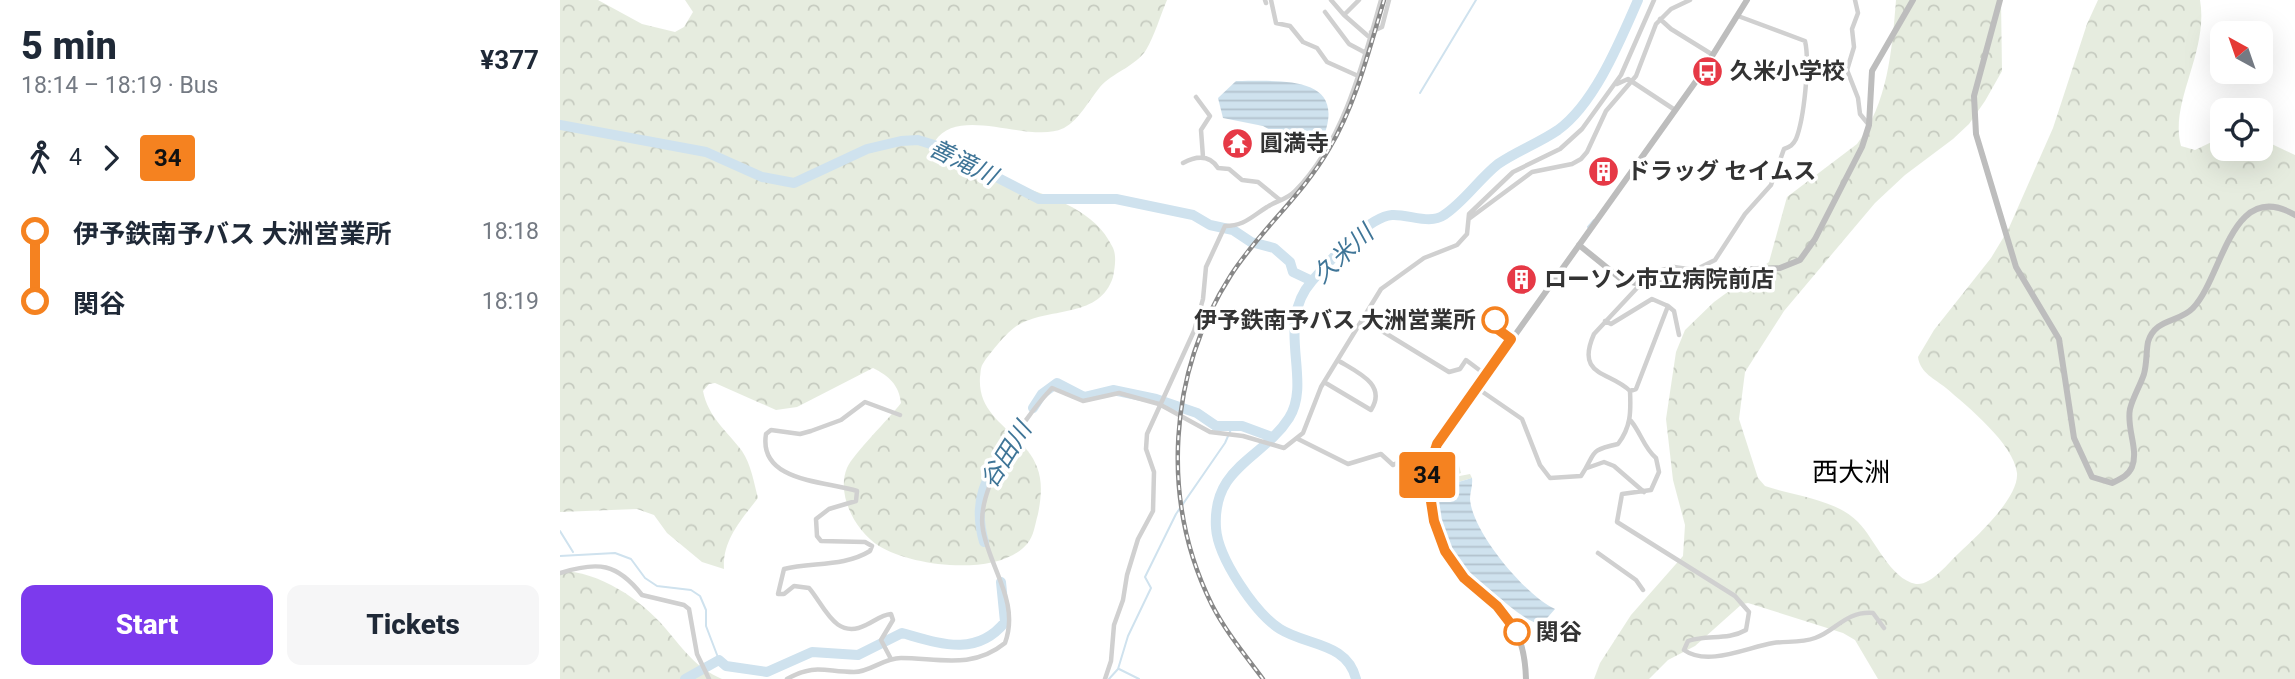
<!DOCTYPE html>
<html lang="en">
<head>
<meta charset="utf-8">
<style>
  body { margin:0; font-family:Roboto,"Noto Sans JP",sans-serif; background:#f6f6f7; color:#1f2937; height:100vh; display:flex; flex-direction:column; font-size:26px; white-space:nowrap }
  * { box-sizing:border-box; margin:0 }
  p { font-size:23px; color:#747a83 }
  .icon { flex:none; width:38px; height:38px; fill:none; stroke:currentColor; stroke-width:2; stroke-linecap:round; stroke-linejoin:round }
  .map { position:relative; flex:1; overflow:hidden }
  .side { display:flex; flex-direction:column; background:#fff; width:560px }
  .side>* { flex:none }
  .badge { padding:0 14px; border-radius:5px; font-size:24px; line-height:46px }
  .needle { width:46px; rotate:320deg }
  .buttons { position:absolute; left:1650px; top:21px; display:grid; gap:14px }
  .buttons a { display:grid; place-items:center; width:63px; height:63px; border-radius:14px; background:#fff; box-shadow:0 7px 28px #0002; font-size:35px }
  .map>.badge { position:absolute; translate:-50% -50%; box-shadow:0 0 0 4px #fff }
  .legs { display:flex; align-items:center; gap:10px; height:77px; padding:0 21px; font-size:23px }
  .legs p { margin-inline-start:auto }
  .overview { display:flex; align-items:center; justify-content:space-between; height:119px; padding:0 21px }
  h1 { font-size:38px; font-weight:800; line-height:52px }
  .primary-button { display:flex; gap:14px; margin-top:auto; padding:14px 21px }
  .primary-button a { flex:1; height:80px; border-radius:14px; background:#7c3aed; color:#fff; font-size:28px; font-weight:800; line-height:80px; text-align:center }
  .primary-button a+a { background:#f6f6f7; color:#1f2937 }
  ul { padding:0 21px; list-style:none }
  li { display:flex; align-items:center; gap:24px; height:70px; font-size:26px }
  li i { display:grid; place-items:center; width:10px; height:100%; margin:0 9px; background:currentColor }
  li i::after { content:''; width:18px; height:18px; margin:-9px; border:5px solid; border-radius:50%; background:#fff }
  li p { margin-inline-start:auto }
  li:first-child i { background:linear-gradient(#0000 50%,currentColor 0) }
  li:last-child i { background:linear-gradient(currentColor 50%,#0000 0) }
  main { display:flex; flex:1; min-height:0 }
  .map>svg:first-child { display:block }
  .forest { fill:url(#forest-crowns) }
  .green { fill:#e6ecdf }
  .water { fill:url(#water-rules) }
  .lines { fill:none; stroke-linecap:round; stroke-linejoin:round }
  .stream { stroke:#cfe2ee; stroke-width:2 }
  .river { stroke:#cfe2ee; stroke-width:10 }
  .street { stroke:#d0d0d0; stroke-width:4.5 }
  .secondary { stroke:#bdbdbd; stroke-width:6 }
  .rail-casing { stroke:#888; stroke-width:4.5 }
  .rail { stroke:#fff; stroke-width:2; stroke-dasharray:5; stroke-linecap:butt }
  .line-1-casing { stroke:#fff; stroke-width:16 }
  .line-1 { stroke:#f58220; stroke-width:10 }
  .stop-1-dot { fill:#fff; stroke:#f58220; stroke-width:3.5 }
  .labels { text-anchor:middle; stroke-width:7; stroke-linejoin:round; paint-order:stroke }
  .poi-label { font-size:23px; font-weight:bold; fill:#333; stroke:#fff; text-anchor:start }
  .stop-label { font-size:23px; font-weight:bold; fill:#333; stroke:#fff; text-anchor:end }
  .water-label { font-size:24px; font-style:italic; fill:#3f7597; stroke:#fff }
  .quarter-label { font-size:26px; fill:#000; stroke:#fff }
</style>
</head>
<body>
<main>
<section class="side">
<div class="overview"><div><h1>5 min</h1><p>18:14 – 18:19 · Bus</p></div><b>¥377</b></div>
<div class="legs"><svg class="icon" aria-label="walk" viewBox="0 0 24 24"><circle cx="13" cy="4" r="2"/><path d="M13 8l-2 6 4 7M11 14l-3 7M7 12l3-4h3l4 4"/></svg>4<svg class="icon" aria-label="forward" viewBox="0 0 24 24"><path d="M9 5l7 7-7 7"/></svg><b class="badge" style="background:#f58220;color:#111">34</b></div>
<ul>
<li><i style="color:#f58220"></i><b>伊予鉄南予バス 大洲営業所</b><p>18:18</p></li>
<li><i style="color:#f58220"></i><b>関谷</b><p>18:19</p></li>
</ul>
<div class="primary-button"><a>Start</a><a>Tickets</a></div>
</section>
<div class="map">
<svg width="1735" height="679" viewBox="0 0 1735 679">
  <defs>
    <pattern id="forest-crowns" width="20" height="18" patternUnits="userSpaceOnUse" patternTransform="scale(1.75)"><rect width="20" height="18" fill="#e6ecdf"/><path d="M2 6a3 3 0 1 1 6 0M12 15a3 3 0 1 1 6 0" fill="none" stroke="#c6cbc0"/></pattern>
    <pattern id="water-rules" width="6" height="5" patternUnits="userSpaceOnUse" patternTransform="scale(1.75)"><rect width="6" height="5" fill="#cfe2ee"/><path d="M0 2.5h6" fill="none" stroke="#b2c2cd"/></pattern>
  </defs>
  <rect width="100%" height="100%" fill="#fff"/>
  <path class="forest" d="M 0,0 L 38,0 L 82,24 L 115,32 L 124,27 L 133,12 L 125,0 L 607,0 C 600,16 595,35 586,50 C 576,66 552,73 540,87 C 529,100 520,119 504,128 C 470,145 400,104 375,141 C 403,188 521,181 552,246 C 557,254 555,267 553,277 C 540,318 492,307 460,324 C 448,330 432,351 424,362 C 420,367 421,372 420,377 C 417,421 463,431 477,467 C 483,482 481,499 478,514 C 475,524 474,536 467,544 C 439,577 353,567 319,546 C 295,531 276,494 287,468 C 293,454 329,419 341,403 C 339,385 329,376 313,368 L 237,407 L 216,410 L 155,383 L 149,384 L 143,391 C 148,417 167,431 182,451 C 191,464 194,483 198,498 C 181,520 162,541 164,569 L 142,562 L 107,533 L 94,515 L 77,509 L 0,512 Z
    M 1336,0 L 1441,0 L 1442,71 L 1425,101 L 1409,124 L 1393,139 L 1345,175 L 1315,203 L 1224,311 L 1185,372 L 1179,419 L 1198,478 L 1205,486 C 1234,496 1276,499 1298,522 C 1315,539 1330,579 1356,584 C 1371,586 1389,562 1399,553 C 1416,537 1459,498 1457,473 C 1454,444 1407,406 1386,388 C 1375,379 1360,373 1358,357 L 1374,330 L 1431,258 L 1448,230 L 1493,128 L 1527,24 L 1538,0 L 1640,0 C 1649,52 1609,102 1621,146 L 1635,150 L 1662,137 L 1662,149 L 1701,149 L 1701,139 L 1735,155 L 1735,679 L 1318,679 L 1295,640 L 1283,633 L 1188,603 L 1182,604 L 1135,646 L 1108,660 L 1089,679 L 1034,679 L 1040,663 L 1071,615 L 1123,556 L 1125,525 L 1113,480 L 1106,419 L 1116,352 L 1125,330 L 1154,302 L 1209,262 L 1227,197 L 1297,144 C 1328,103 1332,50 1336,0 Z
    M 0,571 C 39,571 82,600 106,629 C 124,650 136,668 162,679 L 0,679 Z"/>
  <path class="green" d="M 898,462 L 901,473 L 884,479 L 910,474 L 912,478 L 885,486 L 872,495 L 870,484 L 882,474 L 881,466 Z"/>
  <path class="water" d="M 676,81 C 723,81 793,74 760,145 L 747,151 L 703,126 L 663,118 L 658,98 Z
    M 912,478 C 913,486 910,492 910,499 C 912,532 966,596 995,609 L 981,625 C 963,619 950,606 936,595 C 900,565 875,543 875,493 L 885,486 Z"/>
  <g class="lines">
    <path class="stream" d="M 860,93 L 916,0
      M 1028,227 L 1034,220
      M 0,531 L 13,552
      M 0,556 L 55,553 L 71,559 L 85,578 L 97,586 L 131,590 L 140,596 L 146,610 L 146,626 L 159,660
      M 559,669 L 579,679
      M 549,679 L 558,669 L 568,636 L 591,588 L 585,577 L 616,514 L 665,443 L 672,427"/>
    <path class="river" d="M 0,125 L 146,152 L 202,177 L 234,183 L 307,149 L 341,141 L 358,140 L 374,145 L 479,199 L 556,199 L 633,215 L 650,225 L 673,230 L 691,242 L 714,248 L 730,262 L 733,272 L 752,281
      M 473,408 L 482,394 L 497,383 L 524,397 L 553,390 L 596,399 L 637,413 L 656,426 L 682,426 L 712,437
      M 424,542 C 412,500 426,478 449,444
      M 125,679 L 159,660 L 166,666 L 207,672 L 252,652 L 298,655 L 342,633 C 378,643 416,658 445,622 L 441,582
      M 796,679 C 787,642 747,646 720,629 C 695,613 658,558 656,528 C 652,466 703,459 729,418 C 753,380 714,324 752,281 C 769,262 807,217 832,215 C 849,214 870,225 884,215 C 904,202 919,179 938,164 C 957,151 979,143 998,130 C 1035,103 1060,41 1078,0"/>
    <path class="street" d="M 705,0 L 706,3
      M 711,0 L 716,23 L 730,26 L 743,42 L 757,48 L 767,62 L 796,75
      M 771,0 L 784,15 L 799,0
      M 1295,0 L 1298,13 L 1292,29 L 1294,47 L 1287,70 L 1298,98 L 1300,114 L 1309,125
      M 765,12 L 789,44 L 804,52
      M 784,15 L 808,36
      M 1100,19 L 1111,29 L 1153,55
      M 811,32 L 822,27 L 829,0
      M 1057,84 L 1068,79 L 1115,110
      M 636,97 L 650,116 L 641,130 L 643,157
      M 623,163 C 636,156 649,154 658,168 L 669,169 L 682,180 L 698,182 L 720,200
      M 910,218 L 972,172 L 1012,164 L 1021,159 L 1027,152 L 1046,111 L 1076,76 L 1096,24 L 1111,9 L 1130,0
      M 1108,306 L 1114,311 L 1119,335
      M 804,320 L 889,372 L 900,369 L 906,360 L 926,375
      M 1045,321 L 1051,324 L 1092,299 L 1108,306 L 1076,389 L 1070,391
      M 764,382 L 811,410 C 827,385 799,373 779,361
      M 917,388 L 962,419 L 980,465 L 990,478 L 1021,476 C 1037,452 1027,451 1058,444 C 1071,427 1071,412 1070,391 C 1050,371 1015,377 1034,334 L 1091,273 L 1114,267 L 1135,270 L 1155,260 L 1185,214 L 1211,185 L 1224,149 C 1230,147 1233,145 1236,139 C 1244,119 1250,62 1245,41 L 1178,16
      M 1071,421 C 1081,433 1084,448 1096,458 L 1099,472 L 1091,490 L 1062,494 L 1057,522 L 1175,596 L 1189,612 L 1186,630 C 1167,641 1147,634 1128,641 L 1124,650 C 1148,667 1188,647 1213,643 C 1227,641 1241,643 1255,638 C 1276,631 1285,611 1313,613 L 1324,628
      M 738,439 L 788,464 L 821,454 L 833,465 L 859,452 L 872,455
      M 1027,468 L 1044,462 L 1054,466 L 1084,492
      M 1038,553 L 1076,580 L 1083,590
      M 0,573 C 38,561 57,563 82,595 L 124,605 L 129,609 L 137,654 L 149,679
      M 331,659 L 321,640 L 333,620 L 331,614 C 321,615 315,621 306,625 C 275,641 264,605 249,588 L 234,586 L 224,594 L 218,594 L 224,569 C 252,562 284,567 310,551 L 312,546 L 305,542 L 261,541 L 257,536 L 256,519 L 269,509 L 296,501 L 297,491 C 268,481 198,483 206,434 L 211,430 L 240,434 L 251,431 L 281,420 L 305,402 L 340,415
      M 227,679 C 255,663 265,672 294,672 C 311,672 323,658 341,658 C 377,658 412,670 445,643 C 460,602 430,569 423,530 C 415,489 465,417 492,388 L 523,401 L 559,393 L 599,404 L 650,432 L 683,436 L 724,448 L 743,433 L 761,387 L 821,289 L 864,258 L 897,245 L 907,234 L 909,214 L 953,172 L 1000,149 L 1022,129 L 1061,75 L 1094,0
      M 545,679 L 551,661 L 554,625 L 563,600 L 567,575 L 578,539 L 593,511 L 594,472 L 586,449 L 587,434 L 634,331 L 643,299 L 646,267 L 665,226 C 684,226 691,217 707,207 C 716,201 728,199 735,191 C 783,143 803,63 821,0"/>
    <path class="secondary" d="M 1440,0 L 1414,96 L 1416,134 L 1456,267 L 1499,339 L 1514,438 L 1532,477 L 1552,483 C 1560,479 1568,476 1572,467 C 1579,449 1566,428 1570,409 C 1573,397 1580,386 1584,374 C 1587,363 1586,352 1588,342 C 1595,318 1619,323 1633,308 C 1663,277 1671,177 1735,215
      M 1019,245 L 1061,279 L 1087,286 L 1173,270 L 1220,268 L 1240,260 L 1255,239 L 1302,147 L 1309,125 L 1312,71 L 1353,0
      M 966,679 C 964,607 928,613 893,566 C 878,544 863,494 868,467 C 871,453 880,441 888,429 L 1139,77 L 1187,0"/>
    <defs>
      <path id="rail" d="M 703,679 C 685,655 666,632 652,605 C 600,500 608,373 671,275 C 700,230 742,196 769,149 C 796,104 809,50 824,0"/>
    </defs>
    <use href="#rail" class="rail-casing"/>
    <use href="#rail" class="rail"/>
  </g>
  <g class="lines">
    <defs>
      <path id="line-1" d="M 935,320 L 936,328 L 951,339 L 877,444 L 867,475 L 874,521 L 885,551 L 904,578 L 937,606 L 957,632"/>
    </defs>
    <use href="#line-1" class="line-1-casing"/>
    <use href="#line-1" class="line-1"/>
  </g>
  <defs>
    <symbol id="bus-disc" viewBox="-11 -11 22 22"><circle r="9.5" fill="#e63946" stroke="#fff"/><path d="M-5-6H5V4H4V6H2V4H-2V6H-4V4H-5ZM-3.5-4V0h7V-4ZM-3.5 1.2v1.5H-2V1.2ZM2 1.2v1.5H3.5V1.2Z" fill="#fff"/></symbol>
    <symbol id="temple-disc" viewBox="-11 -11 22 22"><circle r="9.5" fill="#e63946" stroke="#fff"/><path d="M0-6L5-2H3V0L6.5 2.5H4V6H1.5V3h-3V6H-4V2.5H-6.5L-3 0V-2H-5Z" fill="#fff"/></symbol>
    <symbol id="building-disc" viewBox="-11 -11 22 22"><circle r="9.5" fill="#e63946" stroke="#fff"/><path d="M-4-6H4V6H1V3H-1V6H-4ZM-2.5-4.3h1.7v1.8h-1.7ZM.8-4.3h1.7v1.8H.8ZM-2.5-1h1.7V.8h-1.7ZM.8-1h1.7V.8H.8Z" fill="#fff"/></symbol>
  </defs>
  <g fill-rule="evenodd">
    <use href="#bus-disc" x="1130" y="54" width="35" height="35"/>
    <use href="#temple-disc" x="660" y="126" width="35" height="35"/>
    <use href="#building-disc" x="1026" y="154" width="35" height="35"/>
    <use href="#building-disc" x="944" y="262" width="35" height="35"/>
  </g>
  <g class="stop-1-dot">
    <circle cx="935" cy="320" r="12"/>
    <circle cx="957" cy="632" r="12"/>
  </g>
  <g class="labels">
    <g class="poi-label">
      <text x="1170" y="79">久米小学校</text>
      <text x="700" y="151">圓満寺</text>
      <text x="1067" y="179">ドラッグ セイムス</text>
      <text x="984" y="287">ローソン市立病院前店</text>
    </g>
    <g class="stop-label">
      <text x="916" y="328">伊予鉄南予バス 大洲営業所</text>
      <text x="976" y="640" text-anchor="start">関谷</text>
    </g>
    <g class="water-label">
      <text transform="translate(403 162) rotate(26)" y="8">善滝川</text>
      <text transform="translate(783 254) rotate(-43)" y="8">久米川</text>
      <text transform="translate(446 455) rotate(-58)" y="8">谷田川</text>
    </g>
    <g class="quarter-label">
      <text x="1291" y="481">西大洲</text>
    </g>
  </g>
</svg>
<div class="buttons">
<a><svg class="needle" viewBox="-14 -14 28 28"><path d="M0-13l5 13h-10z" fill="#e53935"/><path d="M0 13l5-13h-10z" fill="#747a83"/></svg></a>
<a><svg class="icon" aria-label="locate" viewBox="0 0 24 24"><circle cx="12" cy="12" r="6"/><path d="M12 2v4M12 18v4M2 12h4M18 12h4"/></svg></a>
</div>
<b class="badge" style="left:867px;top:475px;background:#f58220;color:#111">34</b>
</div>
</main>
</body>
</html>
